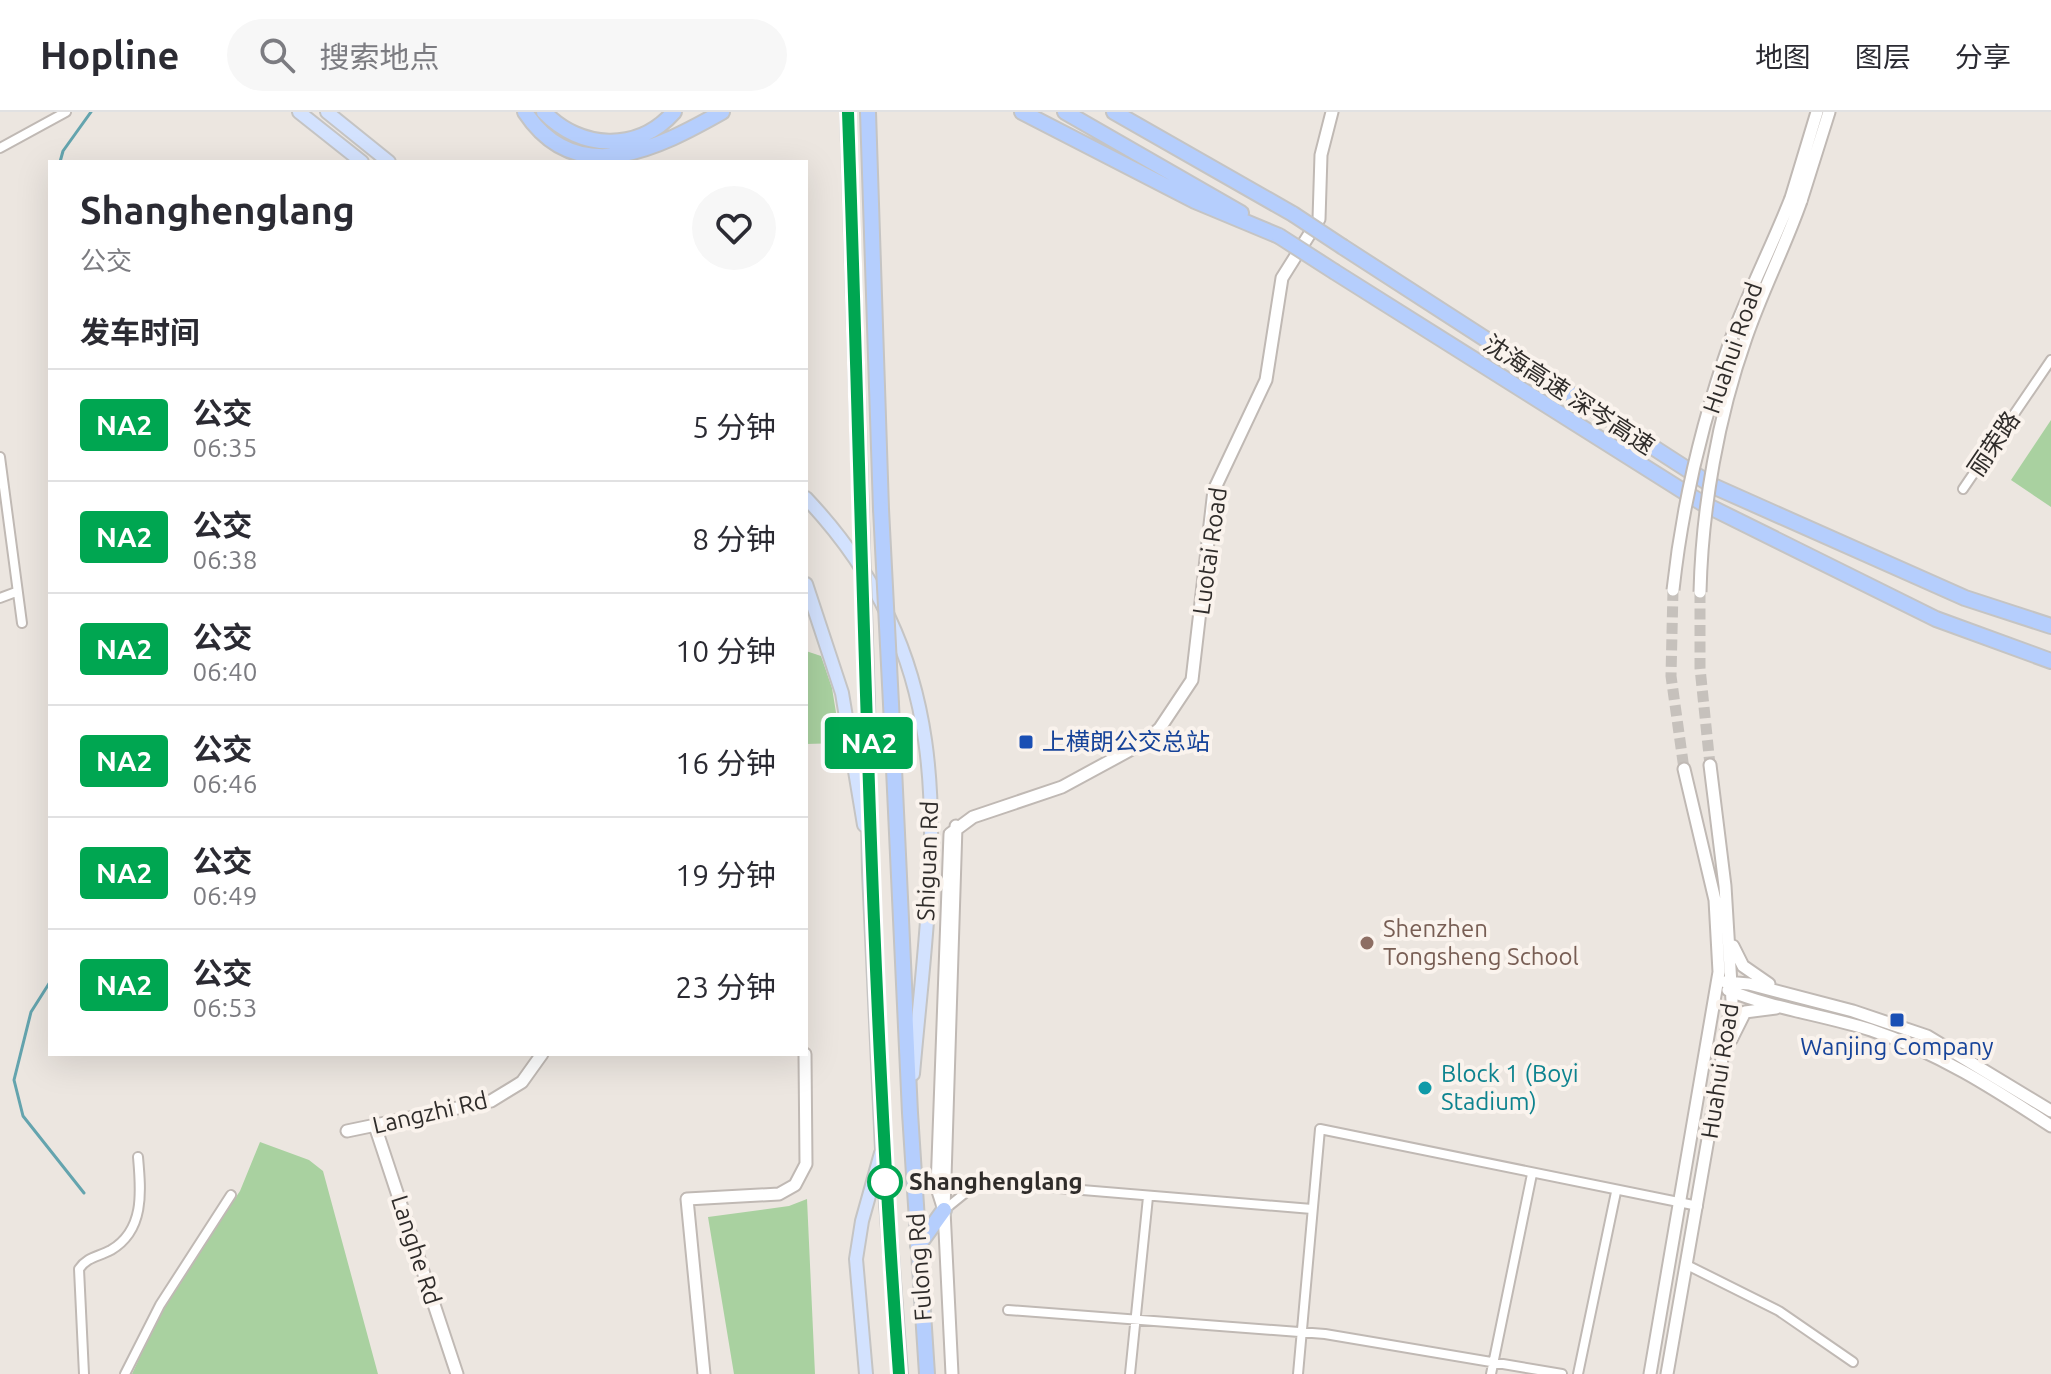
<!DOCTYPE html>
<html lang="zh">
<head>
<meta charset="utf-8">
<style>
  body { margin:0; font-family:Ubuntu,"Noto Sans SC",sans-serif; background:#f7f7f7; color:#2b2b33; height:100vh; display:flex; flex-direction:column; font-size:30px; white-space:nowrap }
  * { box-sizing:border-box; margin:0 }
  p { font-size:26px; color:#7c7c81 }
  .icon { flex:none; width:44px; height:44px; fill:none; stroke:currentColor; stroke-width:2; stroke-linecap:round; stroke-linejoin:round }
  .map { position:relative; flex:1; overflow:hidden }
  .panel { position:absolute; left:48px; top:48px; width:760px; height:896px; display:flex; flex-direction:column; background:#fff; border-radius:0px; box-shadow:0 8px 32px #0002 }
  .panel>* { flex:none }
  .badge { padding:0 16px; border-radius:6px; font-size:28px; line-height:52px }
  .map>.badge { position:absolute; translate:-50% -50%; box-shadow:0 0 0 4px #fff }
  h2 { padding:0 32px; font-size:30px; line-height:72px }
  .round { display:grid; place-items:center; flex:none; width:84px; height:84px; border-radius:42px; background:#f7f7f7 }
  .head { display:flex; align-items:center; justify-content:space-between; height:136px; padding:0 32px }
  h1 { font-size:38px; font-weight:700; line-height:60px }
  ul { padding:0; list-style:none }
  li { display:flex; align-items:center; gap:24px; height:112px; padding:0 32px; border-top:2px solid #e1e1e2 }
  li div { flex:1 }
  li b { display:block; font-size:30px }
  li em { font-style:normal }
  li .badge { min-width:88px; font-weight:700; text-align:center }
  header { display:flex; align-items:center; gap:48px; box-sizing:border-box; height:112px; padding:0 40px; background:#fff; border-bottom:2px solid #e1e1e2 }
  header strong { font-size:38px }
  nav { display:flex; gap:44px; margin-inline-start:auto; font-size:28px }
  .search { width:560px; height:72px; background:#f7f7f7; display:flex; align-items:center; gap:20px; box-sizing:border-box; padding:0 28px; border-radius:44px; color:#7c7c81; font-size:30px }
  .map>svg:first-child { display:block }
  .green { fill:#a9d1a0 }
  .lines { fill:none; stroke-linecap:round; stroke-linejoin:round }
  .stream { stroke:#64a4ae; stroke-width:3 }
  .secondary-tunnel { stroke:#c6c1bc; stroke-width:11; stroke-dasharray:11 5.5; stroke-linecap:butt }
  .street-casing { stroke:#c0b9b4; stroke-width:12 }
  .secondary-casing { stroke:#c0b9b4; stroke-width:15 }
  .primary-casing { stroke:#c5c4c3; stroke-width:16 }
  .highway-casing { stroke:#c5c4c3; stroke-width:18 }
  .street { stroke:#fff; stroke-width:8 }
  .secondary { stroke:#fff; stroke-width:11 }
  .primary { stroke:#d3e2fe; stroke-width:12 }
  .highway { stroke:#b5cefd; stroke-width:14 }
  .secondary-bridge-casing { stroke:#c0b9b4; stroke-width:15; stroke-linecap:butt }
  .highway-bridge-casing { stroke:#c5c4c3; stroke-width:18; stroke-linecap:butt }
  .secondary-bridge { stroke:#fff; stroke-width:11 }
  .highway-bridge { stroke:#b5cefd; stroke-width:14 }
  .line-casing { stroke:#fff; stroke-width:18 }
  .line { stroke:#00a651; stroke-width:12 }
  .transit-dot { fill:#1a4fb4; stroke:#faf3ed; stroke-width:3 }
  .education-dot { fill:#8d6e63; stroke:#faf3ed; stroke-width:3 }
  .culture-dot { fill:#0f9aa8; stroke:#faf3ed; stroke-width:3 }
  .stop-dot { fill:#fff; stroke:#00a651; stroke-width:4 }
  .labels { text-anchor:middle; stroke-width:8; stroke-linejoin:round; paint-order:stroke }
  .street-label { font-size:24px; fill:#2f2c2a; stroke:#faf3ed }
  .transit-label { font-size:24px; fill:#164399; stroke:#faf3ed; text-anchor:start }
  .education-label { font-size:24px; fill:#785e54; stroke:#faf3ed; text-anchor:start }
  .culture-label { font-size:24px; fill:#0d838f; stroke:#faf3ed; text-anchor:start }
  .stop-label { font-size:24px; font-weight:bold; fill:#2f2c2a; stroke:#faf3ed; text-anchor:start }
</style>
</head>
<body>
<header>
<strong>Hopline</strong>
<div class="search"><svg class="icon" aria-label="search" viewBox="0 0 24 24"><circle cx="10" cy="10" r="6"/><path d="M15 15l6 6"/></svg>搜索地点</div>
<nav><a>地图</a><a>图层</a><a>分享</a></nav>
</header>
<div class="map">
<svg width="2051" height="1262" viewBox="0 0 2051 1262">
  <rect width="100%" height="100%" fill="#ece6e0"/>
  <path class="green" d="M 2051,308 L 2051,395 L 2011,368 Z
    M 806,539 L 821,544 L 832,576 L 841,631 L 806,632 Z
    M 260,1030 L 309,1048 L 323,1059 L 378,1262 L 132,1262 L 163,1194 L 240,1079 Z
    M 807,1087 L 815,1262 L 734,1262 L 708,1105 L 789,1094 Z"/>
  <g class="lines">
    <path class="stream" d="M 60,50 L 63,39 L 91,0
      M 50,870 L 31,900 L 14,968 L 23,1004 L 84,1081"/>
    <path class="secondary-tunnel" d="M 1673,478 L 1671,564 L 1684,657
      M 1700,480 L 1700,556 L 1710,653"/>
    <defs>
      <path id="street" d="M 0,36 L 66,0
        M 0,345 L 22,511
        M 1963,377 L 2051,248
        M 0,486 L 16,480
        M 944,1098 L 970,1077 L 997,1071 L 1312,1097
        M 1687,1153 L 1779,1199 L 1853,1250
        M 1008,1198 L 1325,1222 L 1562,1262
        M 84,1262 L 79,1157 C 87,1145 98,1145 111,1138 C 145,1118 141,1079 138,1045
        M 125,1262 L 160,1193 L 231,1083
        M 1130,1262 L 1148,1085
        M 1298,1262 L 1320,1017 L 1698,1094
        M 1491,1262 L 1532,1062
        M 1578,1262 L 1616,1080"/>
      <path id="secondary" d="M 1791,86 L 1817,0
        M 1801,89 L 1829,0
        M 1733,834 L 1743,854 L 1769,872
        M 1725,870 L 1749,872 L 1853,899 L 1927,924 L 2051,999
        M 1728,878 C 1774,897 1824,903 1871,918 C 1937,940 1993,976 2051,1014
        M 1731,928 L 1745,900 L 1776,896
        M 375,1014 L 457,1262
        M 347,1019 L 491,989 L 522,970 L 542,942
        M 944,1098 L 937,1076 L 950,722 L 973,705 L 1062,675 L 1143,631 L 1160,616 L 1192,568 L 1214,378 L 1266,268 L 1282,166 L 1319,107 L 1321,43 L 1332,0
        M 704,1262 L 687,1087 L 779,1082 L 795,1073 L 806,1052 L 805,942
        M 952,1262 L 944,1098 L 956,714
        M 1650,1262 L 1719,860 L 1715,788 L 1684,657
        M 1667,1262 L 1732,889 L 1725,774 L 1710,653"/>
      <path id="primary" d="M 299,0 L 362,50
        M 327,0 L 389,50
        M 806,386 C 971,561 932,744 913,962
        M 806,472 L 842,581 L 864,713
        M 866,1262 L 856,1147 L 862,1109 L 881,1041"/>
      <path id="highway" d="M 525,0 C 577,79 660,35 722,0
        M 544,0 C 580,38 638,41 674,0
        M 848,0 L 860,375
        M 868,0 L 881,397
        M 1022,0 L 1195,89 L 1279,124
        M 1065,0 L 1241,101
        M 1114,0 L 1293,102
        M 1343,135 L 1713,374 L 1965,486 L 2051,514
        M 1335,160 L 1702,391 L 1936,507 L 2051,549
        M 867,591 L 870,760 L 883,1037 L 900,1262
        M 891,592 L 910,1001 L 927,1262
        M 918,1134 L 944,1098"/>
    </defs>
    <use href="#street" class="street-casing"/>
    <use href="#secondary" class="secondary-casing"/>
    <use href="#primary" class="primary-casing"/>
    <use href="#highway" class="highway-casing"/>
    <use href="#street" class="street"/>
    <use href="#secondary" class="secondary"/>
    <use href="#primary" class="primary"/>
    <use href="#highway" class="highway"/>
    <defs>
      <path id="secondary-bridge" d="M 1673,478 C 1682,394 1703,307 1731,227 C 1749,179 1772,134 1791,86
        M 1700,480 C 1702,396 1718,305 1746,226 C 1762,179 1785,135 1801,89"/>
      <path id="highway-bridge" d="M 1293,102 L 1343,135
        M 1279,124 L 1335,160
        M 860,375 L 867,591
        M 881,397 L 891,592"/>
    </defs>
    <use href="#secondary-bridge" class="secondary-bridge-casing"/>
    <use href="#highway-bridge" class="highway-bridge-casing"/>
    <use href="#secondary-bridge" class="secondary-bridge"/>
    <use href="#highway-bridge" class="highway-bridge"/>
  </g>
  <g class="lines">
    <defs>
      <path id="line" d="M 848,0 C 863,421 868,842 899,1262"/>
    </defs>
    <use href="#line" class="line-casing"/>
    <use href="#line" class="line"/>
  </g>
  <g class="transit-dot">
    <rect x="1018" y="622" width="16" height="16" rx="4"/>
    <rect x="1889" y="900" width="16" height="16" rx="4"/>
  </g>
  <circle class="education-dot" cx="1367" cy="831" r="8"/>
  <circle class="culture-dot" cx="1425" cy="976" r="8"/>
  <circle class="stop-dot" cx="885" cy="1070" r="16"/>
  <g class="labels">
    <g class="street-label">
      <text transform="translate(1733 236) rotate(-71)" y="8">Huahui Road</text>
      <text transform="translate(1569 283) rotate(33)" y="8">沈海高速 深岑高速</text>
      <text transform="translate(1994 332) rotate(-56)" y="8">丽荣路</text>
      <text transform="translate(1210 439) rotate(-82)" y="8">Luotai Road</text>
      <text transform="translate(928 749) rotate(-88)" y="8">Shiguan Rd</text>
      <text transform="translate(1720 959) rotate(-81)" y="8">Huahui Road</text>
      <text transform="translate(430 1001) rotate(-13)" y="8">Langzhi Rd</text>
      <text transform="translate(416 1138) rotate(72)" y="8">Langhe Rd</text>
      <text transform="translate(920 1155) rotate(-94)" y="8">Fulong Rd</text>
    </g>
    <g class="transit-label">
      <text x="1042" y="638">上横朗公交总站</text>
      <text x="1897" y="943" text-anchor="middle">Wanjing Company</text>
    </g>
    <g class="education-label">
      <text x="1383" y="825">Shenzhen<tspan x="1383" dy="28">Tongsheng School</tspan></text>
    </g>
    <g class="culture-label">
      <text x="1441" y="970">Block 1 (Boyi<tspan x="1441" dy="28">Stadium)</tspan></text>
    </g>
    <g class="stop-label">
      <text x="909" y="1078">Shanghenglang</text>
    </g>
  </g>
</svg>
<b class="badge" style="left:869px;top:631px;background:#00a651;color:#fff">NA2</b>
<section class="panel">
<div class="head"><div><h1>Shanghenglang</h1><p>公交</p></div><a class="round"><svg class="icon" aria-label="heart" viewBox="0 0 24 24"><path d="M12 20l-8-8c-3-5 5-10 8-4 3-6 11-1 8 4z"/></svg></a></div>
<h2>发车时间</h2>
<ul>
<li><span class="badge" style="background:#00a651;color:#fff">NA2</span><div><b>公交</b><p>06:35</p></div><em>5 分钟</em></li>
<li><span class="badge" style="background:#00a651;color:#fff">NA2</span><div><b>公交</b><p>06:38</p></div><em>8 分钟</em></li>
<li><span class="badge" style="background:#00a651;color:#fff">NA2</span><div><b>公交</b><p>06:40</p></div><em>10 分钟</em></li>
<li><span class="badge" style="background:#00a651;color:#fff">NA2</span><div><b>公交</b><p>06:46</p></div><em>16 分钟</em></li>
<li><span class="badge" style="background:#00a651;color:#fff">NA2</span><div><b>公交</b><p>06:49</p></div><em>19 分钟</em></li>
<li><span class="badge" style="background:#00a651;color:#fff">NA2</span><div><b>公交</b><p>06:53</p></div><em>23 分钟</em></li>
</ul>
</section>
</div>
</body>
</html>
